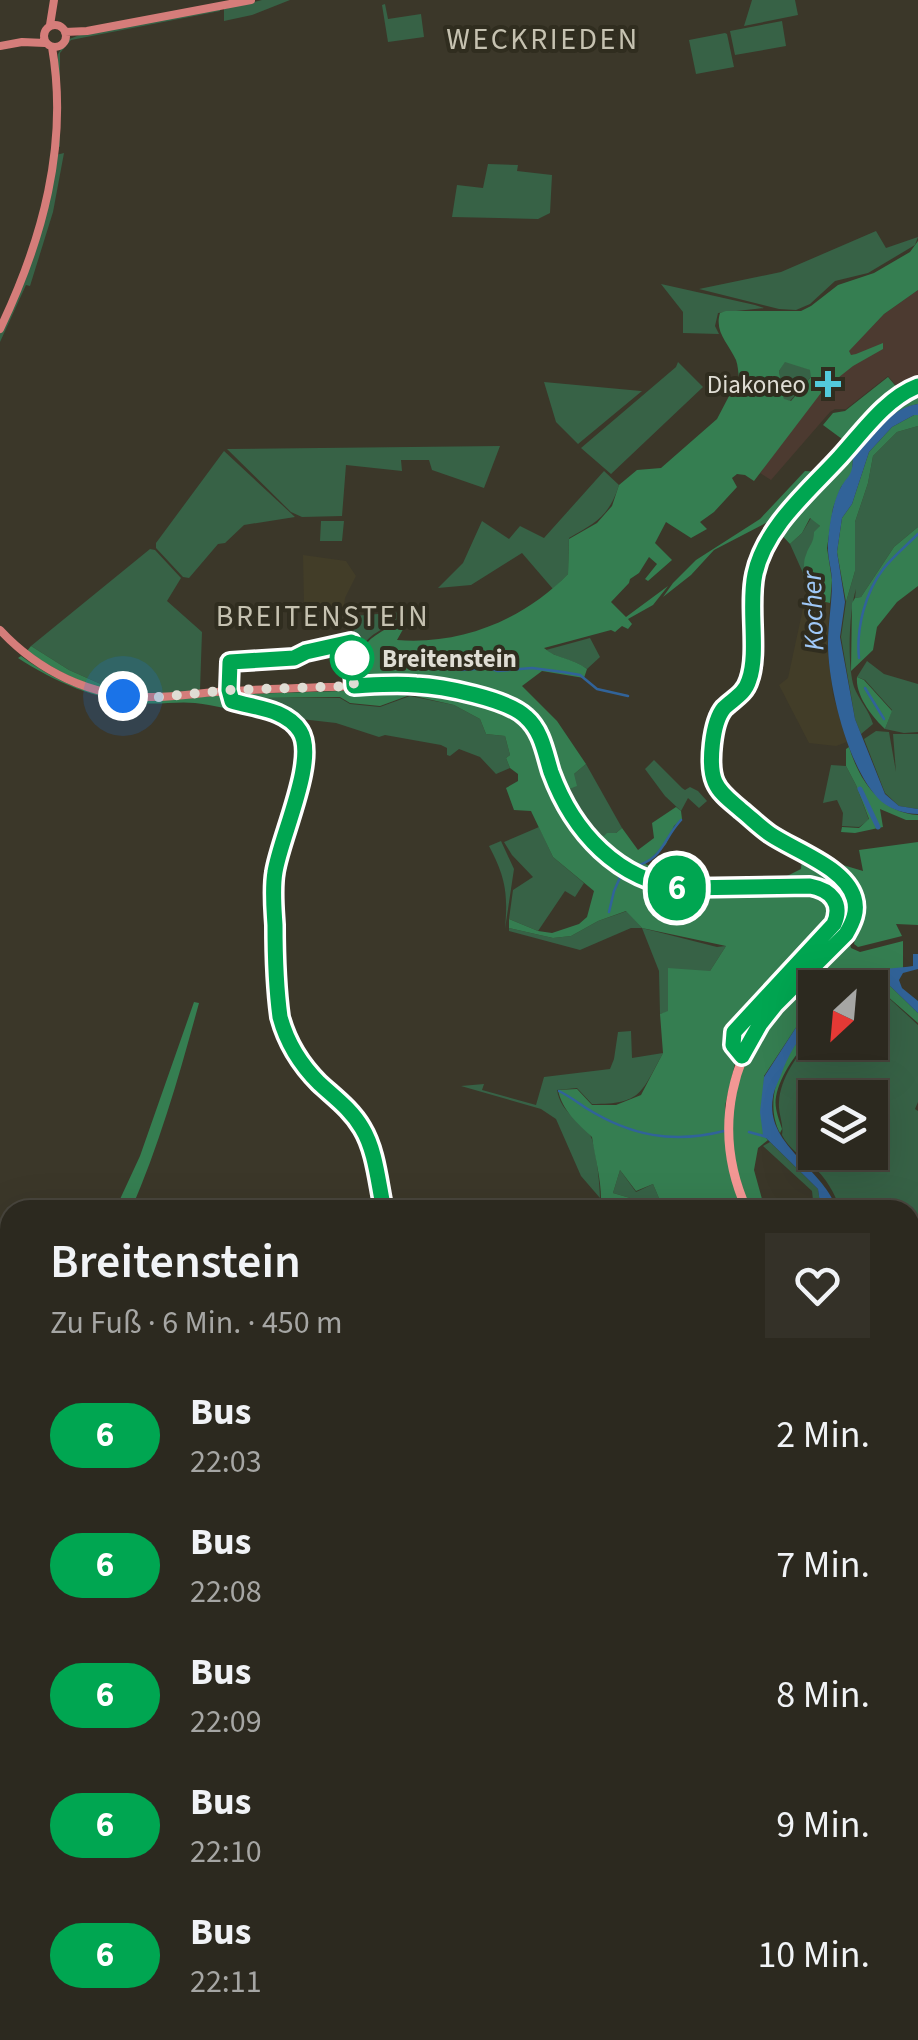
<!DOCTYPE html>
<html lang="de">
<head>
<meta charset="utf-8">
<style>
  body { margin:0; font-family:"Source Sans 3",sans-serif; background:#343128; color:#f1f3f6; height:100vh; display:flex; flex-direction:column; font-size:38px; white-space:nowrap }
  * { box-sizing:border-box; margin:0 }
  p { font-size:32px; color:#a6a6a4 }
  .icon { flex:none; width:55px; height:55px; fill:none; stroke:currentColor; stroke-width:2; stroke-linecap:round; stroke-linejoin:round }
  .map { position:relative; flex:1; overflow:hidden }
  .sheet { position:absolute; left:0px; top:1200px; width:920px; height:840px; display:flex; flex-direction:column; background:#2c291f; border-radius:30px 30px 0 0; box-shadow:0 10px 40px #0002,0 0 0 2px #48453d }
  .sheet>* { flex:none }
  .badge { padding:0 20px; border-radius:32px; font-size:35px; line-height:65px }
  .needle { width:65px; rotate:206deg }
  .fabs { position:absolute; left:798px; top:970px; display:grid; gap:20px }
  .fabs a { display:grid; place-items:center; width:90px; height:90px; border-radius:0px; background:#2c291f; box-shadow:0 10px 40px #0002,0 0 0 2px #48453d; font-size:50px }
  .you { position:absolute; width:50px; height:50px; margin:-25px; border:8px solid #fff; border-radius:50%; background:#1a73e8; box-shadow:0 0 0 15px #1a73e833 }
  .map>.badge { position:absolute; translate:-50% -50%; box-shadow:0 0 0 5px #fff }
  .round { display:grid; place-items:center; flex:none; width:105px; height:105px; border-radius:0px; background:#343128 }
  .overview { display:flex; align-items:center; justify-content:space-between; height:170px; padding:0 50px }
  h1 { font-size:48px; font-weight:600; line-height:75px }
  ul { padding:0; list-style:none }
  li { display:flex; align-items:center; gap:30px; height:130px; padding:0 50px }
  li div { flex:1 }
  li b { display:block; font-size:38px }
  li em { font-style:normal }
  li .badge { min-width:110px; font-weight:700; text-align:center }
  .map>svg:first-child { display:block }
  .built { fill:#423d28 }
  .medical { fill:#4c3a30 }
  .green { fill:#376246; fill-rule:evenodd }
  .forest { fill:#357e51; fill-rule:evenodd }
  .water { fill:#316399 }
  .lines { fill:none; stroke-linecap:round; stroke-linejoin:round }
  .stream { stroke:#316399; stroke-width:2.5 }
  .canal { stroke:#316399; stroke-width:5 }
  .secondary { stroke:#d57d7a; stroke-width:8 }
  .primary { stroke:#f39794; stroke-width:9 }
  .line-casing { stroke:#fff; stroke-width:22 }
  .line { stroke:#00a651; stroke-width:15 }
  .walk { stroke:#dfddd4; stroke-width:10; stroke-dasharray:0 18 }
  .poi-dot { fill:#53cadc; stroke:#302d1f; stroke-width:4 }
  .stop-dot { fill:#fff; stroke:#00a651; stroke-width:5 }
  .labels { text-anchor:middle; stroke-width:8; stroke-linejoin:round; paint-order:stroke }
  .poi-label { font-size:25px; fill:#dfddd4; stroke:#302d1f; text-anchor:end }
  .stop-label { font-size:25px; font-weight:bold; fill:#dfddd4; stroke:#302d1f; text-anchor:start }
  .water-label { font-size:28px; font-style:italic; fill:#9fc8f7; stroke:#302d1f }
  .quarter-label { font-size:30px; letter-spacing:2.5px; fill:#c6c2b1; stroke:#302d1f }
</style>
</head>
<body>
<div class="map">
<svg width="918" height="2040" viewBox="0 0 918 2040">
  <rect width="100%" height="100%" fill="#3b3729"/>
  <path class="built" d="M 303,555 L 346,561 L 356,576 L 345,598 L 343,615 L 304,604 Z
    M 806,583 L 821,584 L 821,601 L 830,603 L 827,647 L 833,695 L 847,742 L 836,746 L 809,743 L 779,685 L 788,678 L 805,599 Z
    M 0,1989 L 10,1993 L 10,2030 L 21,2030 L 20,2036 L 28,2040 L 0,2040 Z"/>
  <path class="medical" d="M 918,290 L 918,377 L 899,389 L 888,376 L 846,409 L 835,409 L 830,412 L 771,480 L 760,473 L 849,350 L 884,314 Z"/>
  <path class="green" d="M 262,0 L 290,0 L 252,15 L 224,21 L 224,9 Z
    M 752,0 L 795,0 L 798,15 L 744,26 Z
    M 385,4 L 388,19 L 421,14 L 424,37 L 388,42 L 382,5 Z
    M 220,9 L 220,11 L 71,40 L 60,53 L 60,147 L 58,146 L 58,54 L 67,40 L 82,34 Z
    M 782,21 L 786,46 L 735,55 L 730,31 Z
    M 725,33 L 727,34 L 734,67 L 696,74 L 689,40 Z
    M 64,153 L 53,212 L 30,286 L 26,285 L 0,342 L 0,334 L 39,241 L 52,188 L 56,155 Z
    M 488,164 L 518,165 L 517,171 L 552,175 L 550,213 L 538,219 L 452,217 L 457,185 L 483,188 Z
    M 876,231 L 886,248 L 918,237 L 915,245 L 868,273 L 835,281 L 810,304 L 796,310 L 779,309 L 699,289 L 781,272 Z
    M 661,284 L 755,305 L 764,308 L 718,313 L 715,326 L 719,334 L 683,333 L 683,312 Z
    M 785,361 L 811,370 L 811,377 L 790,401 L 784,400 L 779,371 Z
    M 678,362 L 703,387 L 611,474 L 581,448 L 676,367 Z
    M 544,382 L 641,391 L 642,391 L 578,444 L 556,422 Z
    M 918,426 L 918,527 L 894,547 L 861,597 L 855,598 L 856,589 C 849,610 847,666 854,687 C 859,700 869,710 873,724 L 861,734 L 855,719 L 841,637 L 846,602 L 855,571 L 855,522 L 868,483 L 873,456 L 897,432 Z
    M 500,446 L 484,488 L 432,470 L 429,460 L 401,460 L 402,471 L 346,465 L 342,516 L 302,517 L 291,512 L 227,449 Z
    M 224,451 L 295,517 L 244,525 L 225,543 L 218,544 L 189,578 L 183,577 L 156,548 L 156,543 Z
    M 604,471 L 619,485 C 609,516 597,522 569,538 L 568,574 L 553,589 L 522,553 L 471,585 L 438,588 L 463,563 L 482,521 L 509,539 L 520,526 L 544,538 Z
    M 811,518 L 820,526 L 803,573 L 790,544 L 802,533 Z
    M 321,521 L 344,521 L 342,541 L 320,541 Z
    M 150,549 L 155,550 L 181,578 L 167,601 L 202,632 L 200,690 L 169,694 L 121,693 L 69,670 L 31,646 Z
    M 403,612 C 394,627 375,629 365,643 C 360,649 359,660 357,667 L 368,682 L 356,681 L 353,616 Z
    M 590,638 L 600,657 L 587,669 C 574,659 558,659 546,650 Z
    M 867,661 L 884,674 L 918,684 L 918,732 L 904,733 L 885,729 L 892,710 L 865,680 L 857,677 Z
    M 237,694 L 258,698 L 340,698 L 350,704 L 380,707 L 410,696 L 454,705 L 480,719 L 486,734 L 505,736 L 510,755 L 506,758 L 510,768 L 496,774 L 480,757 L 459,749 L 450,756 L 447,755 L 447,748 L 441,745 L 385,735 L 379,737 L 336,723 L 292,718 L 261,704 L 237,700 L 234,699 Z
    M 876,731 L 889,732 L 896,772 L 893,734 L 918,734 L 918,809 L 899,806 L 885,793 L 864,739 Z
    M 654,760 L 682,788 L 685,790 L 690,787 L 698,791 L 707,801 L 699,808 L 688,798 L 681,811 L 665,796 L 645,769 Z
    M 586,764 L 622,828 L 600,846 L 574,815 L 562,792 L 574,774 Z
    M 831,765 L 846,766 L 856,785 L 869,820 L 859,827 L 842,826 L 843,813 L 837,800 L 823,803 Z
    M 539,827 L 553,857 L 584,883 L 575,897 L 565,891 L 538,931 L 509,919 L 513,890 L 533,877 L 512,855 L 504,842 Z
    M 501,841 L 514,869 L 505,929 C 508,894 506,878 489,846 Z
    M 627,911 L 642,928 L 631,928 L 580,950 L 509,931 L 509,928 L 553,938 L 571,936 L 598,921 Z
    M 642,928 L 717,947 L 726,946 L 710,971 L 668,1012 L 660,1014 L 659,971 Z
    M 870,986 L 878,988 L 918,1025 L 918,1102 L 915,1109 L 918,1111 L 918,1372 L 910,1369 L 910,1210 L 840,1210 C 836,1194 825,1177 813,1166 C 801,1156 789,1149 782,1135 C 784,1124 778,1114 779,1102 C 780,1079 798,1052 815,1037 L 815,1042 L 870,1042 L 870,988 L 862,987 ZM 815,1098 L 870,1098 L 870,1152 L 815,1152 Z
    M 631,1031 L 632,1058 L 663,1053 C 641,1093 642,1104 592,1104 L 577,1088 L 557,1090 C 561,1113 578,1118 590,1135 C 596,1144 600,1186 600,1198 L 581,1176 L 556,1119 L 541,1109 L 461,1086 L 484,1084 L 482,1090 L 536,1105 L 544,1077 L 610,1069 L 614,1059 L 618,1032 Z
    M 770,1142 L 818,1189 L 821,1210 L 814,1210 L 812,1191 L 763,1146 Z
    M 620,1170 L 636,1192 L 653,1184 L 664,1210 L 644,1210 L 630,1198 L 613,1193 Z
    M 910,1392 L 918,1399 L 918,1604 L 913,1610 L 915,1615 L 910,1621 Z
    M 918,1695 L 918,1758 L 910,1759 L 910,1696 Z
    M 10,1817 L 10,1937 L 0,1931 L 0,1819 Z
    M 910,1941 L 918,1941 L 918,2026 L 910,2023 Z
    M 121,2030 L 218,2030 L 201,2040 L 178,2036 L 124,2033 Z
    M 221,2030 L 387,2030 L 390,2040 L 207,2040 Z
    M 748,2030 L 792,2030 L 789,2040 L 753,2038 Z"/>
  <path class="forest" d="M 918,241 L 918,290 L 884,314 L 849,351 L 851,355 L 856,354 L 883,343 L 883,349 L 853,366 L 824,389 L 754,481 L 745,475 L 737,474 L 732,478 L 737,487 L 714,512 L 700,522 L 707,529 L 691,538 L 666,522 L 655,543 L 672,560 L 648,581 L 645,579 L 657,564 L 649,557 L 639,573 L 630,579 L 629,583 L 611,602 L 626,617 L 668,586 L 653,605 L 628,619 L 632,624 L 628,629 L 622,626 L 615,632 L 611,630 L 544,648 C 556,659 574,658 587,669 L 584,678 L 542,671 L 522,686 L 557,721 L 586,764 L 574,774 L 577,786 L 556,794 L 585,841 L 607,862 L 655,888 L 685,895 L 814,891 C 834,898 838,907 829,925 L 764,992 L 729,1035 L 730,1044 L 737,1055 L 725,1106 L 727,1150 L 743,1210 L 664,1210 L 653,1184 L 636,1191 L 620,1170 L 613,1193 L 630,1198 L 643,1210 L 610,1210 L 601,1199 C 601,1178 595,1158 592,1137 C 578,1124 562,1110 558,1090 L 577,1089 L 592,1105 L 616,1105 L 641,1095 L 663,1053 L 660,1014 L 668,1011 L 668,968 L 710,971 L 726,946 L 642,928 L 626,911 L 598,921 L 571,936 L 553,938 L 509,928 L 509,919 L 538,931 L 552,933 L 579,924 L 587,917 L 594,891 L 553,857 L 531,811 L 514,810 L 506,788 L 518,781 L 518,774 L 510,768 L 506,758 L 510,755 L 505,736 L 486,734 L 480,719 L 454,705 L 410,695 L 380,706 L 350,703 L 340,697 L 258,698 L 245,694 L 406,689 L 368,682 L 358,667 C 366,636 369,641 393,624 C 400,619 404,611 410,605 L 416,606 L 397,640 C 462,645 523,620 568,574 L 569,539 L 597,523 L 612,506 L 619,485 L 637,470 L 661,468 L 717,419 L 739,377 C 738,371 738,366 736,360 C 729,344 714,332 720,313 L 726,311 L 801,311 L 811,306 L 838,285 L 874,273 L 910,252 ZM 785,362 L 810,370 L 811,377 L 791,401 L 784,399 L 779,371 Z
    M 888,377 L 899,390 L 918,378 L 918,381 L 911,383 L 880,407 L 870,410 L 857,425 L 842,439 L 823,425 L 833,413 L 845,411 Z
    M 909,393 L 918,398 L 918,404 C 890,409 871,436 853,457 L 852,473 L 841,487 L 833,508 L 827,548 L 832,580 L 830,603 L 821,601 L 821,584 L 806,583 L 803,573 C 805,567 803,561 806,555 C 809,545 814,543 814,532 L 820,526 L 810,518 L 802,533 L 790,544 L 778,531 L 896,401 Z
    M 914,415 L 918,415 L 918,426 L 897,432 L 873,456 L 868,483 L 855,522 L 855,571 L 846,602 L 837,552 L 842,518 L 852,504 L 869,452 L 892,427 Z
    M 805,471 L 820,472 L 781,515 L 714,550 L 691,575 L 663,597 L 673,583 L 696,560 L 760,519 Z
    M 918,527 L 918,586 L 897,602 L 877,627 L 873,650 L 851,671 L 852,603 L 855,598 L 861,597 L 894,547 Z
    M 31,646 L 69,670 L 121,693 C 84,685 58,672 27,651 Z
    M 21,656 C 92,708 143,702 225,695 L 231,706 L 252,709 L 264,714 C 241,714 218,705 195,703 C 177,701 159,705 141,703 C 96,700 55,682 18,658 Z
    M 857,677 L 864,680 L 892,711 L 885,729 C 874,719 855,696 857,677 Z
    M 849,747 C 859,780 881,813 918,815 L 918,820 L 906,820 L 880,809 L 883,827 L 855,833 L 841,832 L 842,827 L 859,828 L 869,819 L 856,785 L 846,766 L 846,749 Z
    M 676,807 L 681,811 L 682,819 L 674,826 L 666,844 L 645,864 L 698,883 L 710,884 L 721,881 L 779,880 L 801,869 L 802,856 L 829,872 L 846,889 L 851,911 L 843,932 L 768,1005 L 760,1005 L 834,931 C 846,909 840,891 816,883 L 687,886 L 652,880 L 617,861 L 600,846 L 596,832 L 604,836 L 607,833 L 616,833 L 622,828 L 638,850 L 654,838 L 652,823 Z
    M 782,837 L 834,866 L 843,865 L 863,871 L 859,850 L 918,842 L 918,925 L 896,924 L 902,936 L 858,947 L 854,944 L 859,919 L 853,889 Z
    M 853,934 L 850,944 L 851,948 L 860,952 L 903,941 L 903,968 L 852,976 L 838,987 L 815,988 L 815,1011 L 797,1026 L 764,1076 L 763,1135 L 768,1140 L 758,1148 L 754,1170 L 765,1210 L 749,1210 C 744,1195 738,1179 735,1164 C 728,1131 734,1099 742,1067 L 745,1067 C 747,1025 808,978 836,950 C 842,944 846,938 853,934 Z
    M 869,977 L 887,983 L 918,1013 L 918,1023 L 878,988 L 870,985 L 848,988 Z
    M 194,1002 L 199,1003 C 180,1073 160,1143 131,1210 L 115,1210 L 140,1156 Z
    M 815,1023 L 815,1035 C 798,1049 780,1075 776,1097 C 774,1108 779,1119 782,1129 L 780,1133 C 761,1098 786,1047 815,1023 Z
    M 10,1579 L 10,1787 L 0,1790 L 0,1583 Z"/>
  <path class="water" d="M 918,404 L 918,415 L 914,415 L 892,427 L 869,452 L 852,504 L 842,518 L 837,552 L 845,602 L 840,637 L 855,719 L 885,794 L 899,806 L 918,809 L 918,814 C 906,814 892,810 882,802 C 849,773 828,687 828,644 C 828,623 832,603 832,582 C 832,569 827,557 828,544 C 829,526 832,507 839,491 C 848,473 852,480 853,457 C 871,436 890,408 918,404 Z
    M 913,954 L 918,954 L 918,969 L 903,973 L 899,980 L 902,988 L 918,1001 L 918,1013 L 887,983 L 869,977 L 848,987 L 838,987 C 860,968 885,970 913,966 Z
    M 815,1011 L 815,1023 C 798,1037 788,1055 781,1075 C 778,1082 774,1090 773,1097 C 764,1145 825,1169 837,1210 L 821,1210 L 818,1189 L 763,1135 L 760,1112 L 764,1077 L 797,1026 Z"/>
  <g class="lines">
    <path class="stream" d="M 859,658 C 856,629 865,592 884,568 C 894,556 907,545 918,534
      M 392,663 L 403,660 L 462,670 L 488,668 L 498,671 L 532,668 L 563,672 L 580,675 L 597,689 L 628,696
      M 865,688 L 884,719
      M 632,867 C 664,860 662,840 681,820
      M 609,912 L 614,891 L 622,873
      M 559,1091 C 569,1096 577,1102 586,1108 C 631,1136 673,1144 724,1131
      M 749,1132 L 767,1137
      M 0,1455 L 10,1464
      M 910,1808 L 918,1809
      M 422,2030 L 429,2040"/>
    <path class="canal" d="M 860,789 L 878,827
      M 0,1979 L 10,1982"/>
    <path class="secondary" d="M44 36a11 11 0 1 1 22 0a11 11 0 1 1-22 0Z
      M 50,25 L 54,0
      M 65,32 L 87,31 L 251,0
      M 0,46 L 22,42 L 45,43
      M 0,329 C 42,241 69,145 52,47
      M 0,630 C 38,671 91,697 148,697 C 175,698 203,692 231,691 C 263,689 296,688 329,687 C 394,685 446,681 508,706 C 539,718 542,746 551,773 C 571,828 613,876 672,887 L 810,886 C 831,889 843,903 834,924 L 734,1033 L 733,1045 L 742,1056
      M 229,691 L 230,699 L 234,703 L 267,709 L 291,721 L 300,731 L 306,746 L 303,774 L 281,848 L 274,886 L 280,1017 C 287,1043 300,1065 319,1083 C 334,1097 351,1109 362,1128 C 375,1152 378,1183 384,1210
      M 92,2040 C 124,2035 155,2033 186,2040"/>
    <path class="primary" d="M 747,1210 C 711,1131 730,1048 790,988 C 809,969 830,954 846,933 C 877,878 811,860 774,837 C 761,828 750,817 738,807 C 728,799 717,790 714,778 C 709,763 712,739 716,724 C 722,705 741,698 749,681 C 758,644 746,604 757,567 C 770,523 810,490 839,458 C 862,433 886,399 918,386
      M 481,2040 L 484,2030"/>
  </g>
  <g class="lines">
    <defs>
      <path id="line" d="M 384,1210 C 378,1183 376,1151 362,1128 C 351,1109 334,1097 319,1083 C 300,1064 287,1043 280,1017 C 276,987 275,956 275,925 C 274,908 272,889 275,872 C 280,838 318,759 300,731 C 286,709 255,708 232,701 L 229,690 L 230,662 L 294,658 L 306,652 L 351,642 L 354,686 C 374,685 395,683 416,685 C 442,686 508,699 526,717 C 542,731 545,753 551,772 C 573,832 618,881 683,888 L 810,886 C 831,890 843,903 834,924 L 734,1032 L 733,1045 L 742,1056 L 760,1024 L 775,1005 L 846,934 C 853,922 858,911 854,898 C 845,867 795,851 770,834 C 760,827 751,818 741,810 C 732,802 720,794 715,782 C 708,766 712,722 724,708 C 733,699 745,694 749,680 C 759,653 748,606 755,574 C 765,527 809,491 840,457 C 862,433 886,398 918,386"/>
    </defs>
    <use href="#line" class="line-casing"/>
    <use href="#line" class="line"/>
    <path class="walk" d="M 123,696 L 150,698 L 229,690 L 354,686 L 352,658"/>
  </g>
  <path class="poi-dot" d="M823 369h10v10h10v10h-10v10h-10v-10h-10v-10h10z"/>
  <circle class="stop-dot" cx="352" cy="658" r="20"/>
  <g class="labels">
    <g class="poi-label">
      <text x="806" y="393">Diakoneo</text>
    </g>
    <g class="stop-label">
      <text x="382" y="667">Breitenstein</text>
    </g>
    <g class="water-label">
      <text transform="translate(812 611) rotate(-92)" y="10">Kocher</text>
    </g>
    <g class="quarter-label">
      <text x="543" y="49">WECKRIEDEN</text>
      <text x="323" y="626">BREITENSTEIN</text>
    </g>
  </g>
</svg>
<div class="fabs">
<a><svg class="needle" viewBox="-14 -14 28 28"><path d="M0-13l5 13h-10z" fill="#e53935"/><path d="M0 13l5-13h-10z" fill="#a6a6a4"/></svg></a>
<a><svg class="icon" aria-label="layers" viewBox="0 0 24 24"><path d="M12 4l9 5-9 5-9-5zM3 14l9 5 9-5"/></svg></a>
</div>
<div class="you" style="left:123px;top:696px"></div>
<b class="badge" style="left:677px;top:888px;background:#00a651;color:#fff">6</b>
<section class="sheet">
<div class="overview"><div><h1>Breitenstein</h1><p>Zu Fuß · 6 Min. · 450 m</p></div><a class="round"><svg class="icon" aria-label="heart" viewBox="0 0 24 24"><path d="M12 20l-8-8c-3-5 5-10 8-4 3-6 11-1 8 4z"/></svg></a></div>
<ul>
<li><span class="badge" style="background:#00a651;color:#fff">6</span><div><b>Bus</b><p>22:03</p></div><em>2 Min.</em></li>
<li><span class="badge" style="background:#00a651;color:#fff">6</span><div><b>Bus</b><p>22:08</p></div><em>7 Min.</em></li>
<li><span class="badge" style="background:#00a651;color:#fff">6</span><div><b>Bus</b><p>22:09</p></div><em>8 Min.</em></li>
<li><span class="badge" style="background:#00a651;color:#fff">6</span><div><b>Bus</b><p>22:10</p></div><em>9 Min.</em></li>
<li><span class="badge" style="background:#00a651;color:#fff">6</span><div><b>Bus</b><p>22:11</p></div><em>10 Min.</em></li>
</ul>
</section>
</div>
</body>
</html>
